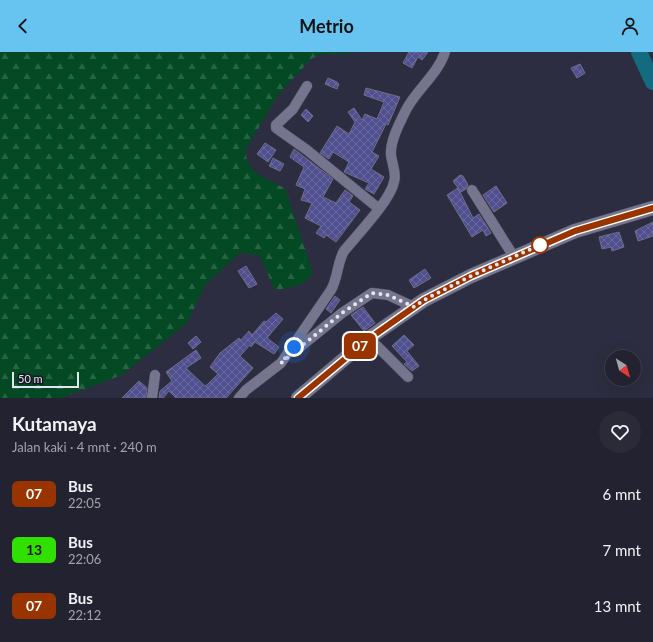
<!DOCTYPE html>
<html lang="id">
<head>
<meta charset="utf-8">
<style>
  body { margin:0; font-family:Lato,sans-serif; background:#2a2a39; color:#f1f3f6; height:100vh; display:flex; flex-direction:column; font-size:15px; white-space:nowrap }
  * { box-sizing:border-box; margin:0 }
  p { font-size:13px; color:#a2a4ab }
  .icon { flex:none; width:22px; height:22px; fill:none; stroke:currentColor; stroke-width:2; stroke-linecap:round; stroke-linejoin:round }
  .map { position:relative; height:346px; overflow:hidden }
  .side { display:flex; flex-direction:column; background:#222231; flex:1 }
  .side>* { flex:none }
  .badge { padding:0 8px; border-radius:6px; font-size:14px; line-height:26px }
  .needle { width:26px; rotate:143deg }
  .fabs { position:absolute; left:605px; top:298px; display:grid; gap:8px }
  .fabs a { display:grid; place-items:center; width:36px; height:36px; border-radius:50%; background:#222231; box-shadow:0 4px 16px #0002,0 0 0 1px #3f3f4d; font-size:20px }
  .scale { position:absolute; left:12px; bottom:10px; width:67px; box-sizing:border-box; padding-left:4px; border:2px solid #e4e5f2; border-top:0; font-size:11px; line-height:14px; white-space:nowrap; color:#e4e5f2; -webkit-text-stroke:3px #161720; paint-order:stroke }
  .you { position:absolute; width:20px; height:20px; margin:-10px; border:3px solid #fff; border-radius:50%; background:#1a73e8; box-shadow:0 0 0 6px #1a73e833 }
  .map>.badge { position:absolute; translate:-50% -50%; box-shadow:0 0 0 2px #fff }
  .round { display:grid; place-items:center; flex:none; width:42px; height:42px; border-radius:21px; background:#2a2a39 }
  .headline { display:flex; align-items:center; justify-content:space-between; height:68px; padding:0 12px }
  h1 { font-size:19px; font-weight:700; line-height:30px }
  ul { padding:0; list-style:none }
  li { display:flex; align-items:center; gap:12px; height:56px; padding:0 12px }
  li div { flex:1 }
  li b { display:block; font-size:15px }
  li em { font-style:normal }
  li .badge { min-width:44px; font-weight:700; text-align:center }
  header { display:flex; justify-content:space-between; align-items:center; height:52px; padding:0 12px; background:#67c4f0; color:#111; font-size:18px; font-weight:700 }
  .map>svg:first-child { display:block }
  .forest { fill:url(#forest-firs) }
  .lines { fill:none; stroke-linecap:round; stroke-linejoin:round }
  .river { stroke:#126b7e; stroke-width:16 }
  .building { fill:url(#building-cross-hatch); stroke:#6d6e85 }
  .street-casing { stroke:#4b4b5c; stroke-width:11 }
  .secondary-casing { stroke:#4b4b5c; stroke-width:15 }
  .street { stroke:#75768d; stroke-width:10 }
  .secondary { stroke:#75768d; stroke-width:14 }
  .line-casing { stroke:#fff; stroke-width:9 }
  .line { stroke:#930; stroke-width:6 }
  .walk { stroke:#e4e5f2; stroke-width:4; stroke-dasharray:0 7.2 }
  .stop-dot { fill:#fff; stroke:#930; stroke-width:2 }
</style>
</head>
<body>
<header><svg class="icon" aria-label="back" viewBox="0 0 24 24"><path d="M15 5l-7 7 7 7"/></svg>Metrio<svg class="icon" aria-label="person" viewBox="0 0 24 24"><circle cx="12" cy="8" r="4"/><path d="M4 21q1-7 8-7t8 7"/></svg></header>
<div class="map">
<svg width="653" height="346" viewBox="0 0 653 346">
  <defs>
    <pattern id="forest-firs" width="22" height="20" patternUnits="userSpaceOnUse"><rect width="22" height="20" fill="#034a24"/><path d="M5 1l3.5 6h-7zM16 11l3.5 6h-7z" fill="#286444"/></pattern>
    <pattern id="building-cross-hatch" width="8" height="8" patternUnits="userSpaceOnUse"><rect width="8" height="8" fill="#504f8f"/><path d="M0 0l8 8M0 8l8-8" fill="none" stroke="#69689f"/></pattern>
  </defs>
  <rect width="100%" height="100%" fill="#2d2d41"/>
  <path class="forest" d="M 0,0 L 365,0 L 318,3 L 311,7 L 278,43 L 246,97 C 244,120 267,127 285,136 L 313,221 C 302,236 292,235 275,238 L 259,203 L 240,201 L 206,232 L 187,271 L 122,323 L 61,346 L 0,346 Z"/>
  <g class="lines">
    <path class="river" d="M 639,0 L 653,30"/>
  </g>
  <path class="building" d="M 409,0 L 428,0 L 422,8 L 418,5 L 412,16 L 403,11 Z
    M 580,12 L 585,21 L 577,26 L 571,16 Z
    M 328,26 L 337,30 L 339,32 L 337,37 L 325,32 Z
    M 366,36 L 400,45 L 388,73 L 386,72 L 372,100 L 379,104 L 371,117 L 384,125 L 374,142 L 365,137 L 369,131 L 344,120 L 349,110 L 333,100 L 329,107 L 320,101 L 337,74 L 349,82 L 355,70 L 348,60 L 354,56 L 362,68 L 365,62 L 377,67 L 384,50 L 364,43 Z
    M 306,57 L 313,64 L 308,70 L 301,63 Z
    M 265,91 L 276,98 L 268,110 L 257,102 Z
    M 294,97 L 333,127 L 323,145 L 336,151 L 345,138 L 353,144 L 349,150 L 360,158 L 336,190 L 326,183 L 324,186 L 316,181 L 321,174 L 305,166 L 312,151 L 301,148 L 305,137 L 296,133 L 304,115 L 290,105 Z
    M 273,106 L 284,112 L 280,119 L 269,114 Z
    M 460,123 L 463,124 L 468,133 L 466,137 L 461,140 L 453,129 Z
    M 496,134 L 507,151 L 494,160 L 483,143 Z
    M 458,136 L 473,166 L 479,162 L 491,181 L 486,184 L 483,178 L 472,185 L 447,143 Z
    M 653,170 L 653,184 L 638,189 L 635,179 Z
    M 619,180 L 624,195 L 612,199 L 611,195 L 602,197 L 599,185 Z
    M 246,214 L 257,232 L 249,236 L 238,219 Z
    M 425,217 L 431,226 L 414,236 L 409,228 Z
    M 335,244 L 340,248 L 331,261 L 326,257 Z
    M 363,255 L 375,271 L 364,279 L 351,263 Z
    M 276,261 L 283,267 L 267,286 L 279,295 L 274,302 L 255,290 L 251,295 L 250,293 L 240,304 L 253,316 L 226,346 L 176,346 L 169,339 L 163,346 L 159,346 L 160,339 L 172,329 L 166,320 L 196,298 L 201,306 L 186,316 L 205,334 L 208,332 L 218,322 L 210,315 L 220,301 L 239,286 L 241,288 L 249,279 L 252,283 L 264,269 L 266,270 Z
    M 404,283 L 414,293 L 407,299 L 419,314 L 412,319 L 404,312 L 407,310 L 392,294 Z
    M 196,284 L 201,290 L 193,297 L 188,291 Z
    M 139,329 L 147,336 L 146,346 L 122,346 Z"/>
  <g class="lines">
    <defs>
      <path id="street" d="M 307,34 L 293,57 L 276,73 L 276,76 L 307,98 L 378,156
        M 472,138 L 514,205
        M 369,286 L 408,325
        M 295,299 L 342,261 L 372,241 L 388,243 L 414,255
        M 152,346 L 155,323
        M 239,346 L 246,338 L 281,311 L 331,238 C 338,226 337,211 344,199 C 357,183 390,149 394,130 C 397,121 392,113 391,103 C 390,88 400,71 406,58 C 417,37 438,22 445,0"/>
      <path id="secondary" d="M 298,346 L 369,286 L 424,248 L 471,224 L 575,179 L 653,156"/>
    </defs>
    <use href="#street" class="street-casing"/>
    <use href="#secondary" class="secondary-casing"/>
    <use href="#street" class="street"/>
    <use href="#secondary" class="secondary"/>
  </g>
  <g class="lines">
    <defs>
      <path id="line" d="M 298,346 L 370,286 L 424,248 L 471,224 L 575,179 L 653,156"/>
    </defs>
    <use href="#line" class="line-casing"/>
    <use href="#line" class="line"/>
    <path class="walk" d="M 294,295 L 281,311 L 342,261 L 372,241 L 388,243 L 414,255 L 424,248 L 471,224 L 540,193"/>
  </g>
  <circle class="stop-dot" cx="540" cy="193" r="8"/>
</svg>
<div class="fabs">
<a><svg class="needle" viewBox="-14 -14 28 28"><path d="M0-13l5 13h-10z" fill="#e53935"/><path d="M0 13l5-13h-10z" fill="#a2a4ab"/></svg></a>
</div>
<div class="scale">50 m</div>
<div class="you" style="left:294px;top:295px"></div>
<b class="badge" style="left:360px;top:294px;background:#930;color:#fff">07</b>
</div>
<section class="side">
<div class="headline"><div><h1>Kutamaya</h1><p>Jalan kaki · 4 mnt · 240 m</p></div><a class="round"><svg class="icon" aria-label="heart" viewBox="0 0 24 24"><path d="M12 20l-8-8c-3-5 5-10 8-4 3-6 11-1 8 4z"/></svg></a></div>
<ul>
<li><span class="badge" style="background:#930;color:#fff">07</span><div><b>Bus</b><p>22:05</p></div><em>6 mnt</em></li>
<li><span class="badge" style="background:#30e000;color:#111">13</span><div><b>Bus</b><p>22:06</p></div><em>7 mnt</em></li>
<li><span class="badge" style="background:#930;color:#fff">07</span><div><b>Bus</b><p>22:12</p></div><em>13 mnt</em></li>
</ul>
</section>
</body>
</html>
